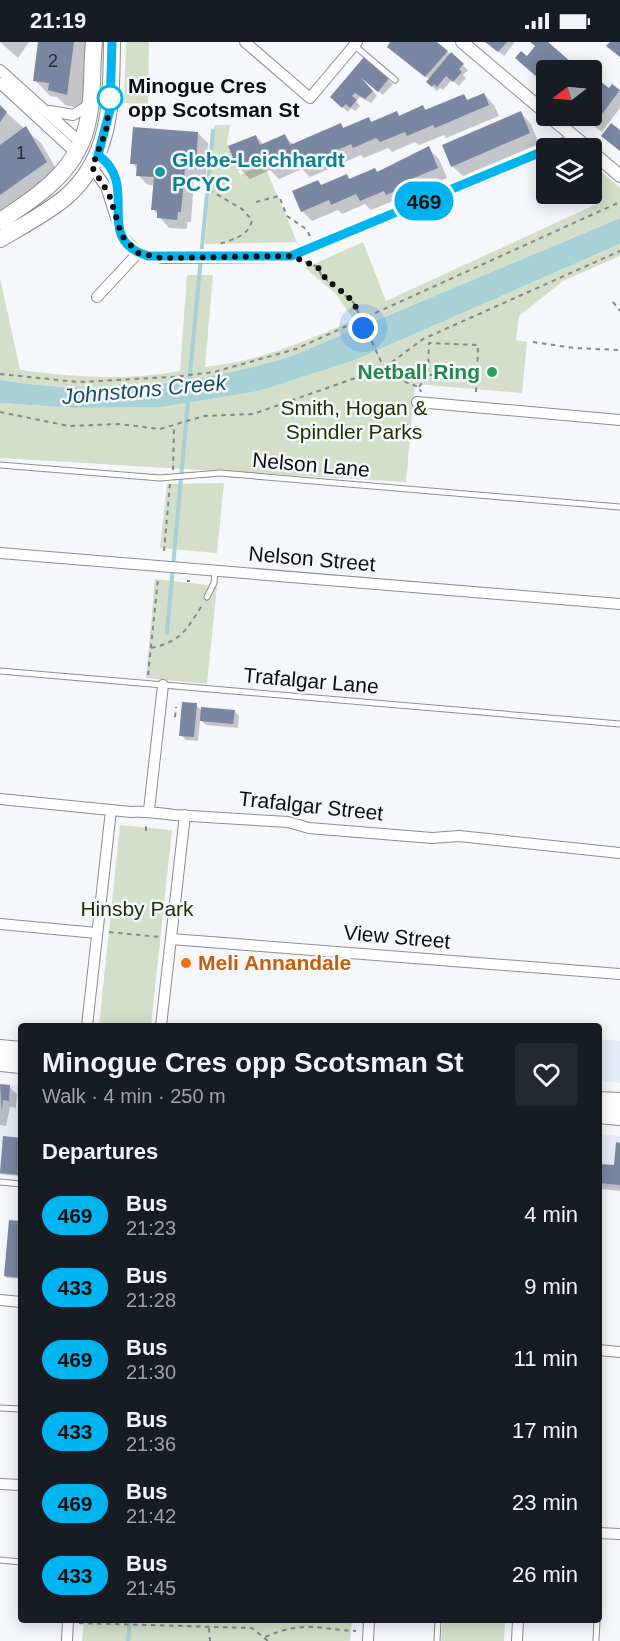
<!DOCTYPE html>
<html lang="en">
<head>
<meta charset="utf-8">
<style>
  body { margin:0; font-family:Helvetica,sans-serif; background:#242831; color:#f1f3f6; height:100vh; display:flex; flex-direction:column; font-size:22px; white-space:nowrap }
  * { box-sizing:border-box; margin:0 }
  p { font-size:20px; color:#9ea1a6 }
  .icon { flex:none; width:33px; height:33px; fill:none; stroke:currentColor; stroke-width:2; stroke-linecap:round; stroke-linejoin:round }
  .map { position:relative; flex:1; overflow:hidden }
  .sheet { position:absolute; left:18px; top:981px; width:584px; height:600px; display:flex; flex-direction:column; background:#171b24; border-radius:6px; box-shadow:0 3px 15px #0003 }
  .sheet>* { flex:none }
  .badge { padding:0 12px; border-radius:20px; font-size:21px; line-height:39px }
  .needle { width:39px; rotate:254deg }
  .controls { position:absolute; left:536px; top:18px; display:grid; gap:12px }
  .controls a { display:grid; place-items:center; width:66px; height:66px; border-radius:6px; background:#171b24; box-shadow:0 3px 15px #0003; font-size:30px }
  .you { position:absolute; width:30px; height:30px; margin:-15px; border:4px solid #fff; border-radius:50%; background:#1a73e8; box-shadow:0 0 0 9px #1a73e833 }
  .map>.badge { position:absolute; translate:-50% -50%; box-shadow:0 0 0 3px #fff }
  h2 { padding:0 24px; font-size:22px; line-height:54px }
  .round { display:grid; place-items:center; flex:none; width:63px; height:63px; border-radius:6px; background:#242831 }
  .overview { display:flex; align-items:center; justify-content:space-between; height:102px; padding:0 24px }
  h1 { font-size:28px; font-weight:700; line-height:45px }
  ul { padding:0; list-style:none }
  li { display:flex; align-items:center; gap:18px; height:72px; padding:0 24px }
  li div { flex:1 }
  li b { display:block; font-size:22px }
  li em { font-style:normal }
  li .badge { min-width:66px; font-weight:700; text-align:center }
  .status { display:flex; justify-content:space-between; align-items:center; height:42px; padding:0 30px; background:#171b24; direction:ltr }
  .status svg { height:16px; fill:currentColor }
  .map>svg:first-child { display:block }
  .built { fill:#e6ecf7 }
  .green { fill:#d3dfc8 }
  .water { fill:#a8d1d7 }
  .shadow { fill:#0003 }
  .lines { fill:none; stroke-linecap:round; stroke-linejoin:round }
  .stream { stroke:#a8d1d7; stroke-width:4 }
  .building { fill:#7a87a2 }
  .service-casing { stroke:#8b8d91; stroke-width:7 }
  .minor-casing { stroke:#8b8d91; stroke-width:12 }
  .tertiary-casing { stroke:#8b8d91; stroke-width:14 }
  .primary-casing { stroke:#8b8d91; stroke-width:18 }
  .path { stroke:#848689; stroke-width:2; stroke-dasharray:4.5 4.5; stroke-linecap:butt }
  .service { stroke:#fff; stroke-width:5 }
  .minor { stroke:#fff; stroke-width:10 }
  .tertiary { stroke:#fff; stroke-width:12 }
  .primary { stroke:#fff; stroke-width:16 }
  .line-casing { stroke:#fff; stroke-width:14 }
  .line { stroke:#00b5ef; stroke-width:9 }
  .walk { stroke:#0c0d0f; stroke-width:6; stroke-dasharray:0 10.8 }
  .stop-dot { fill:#fff; stroke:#00b5ef; stroke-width:3 }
  .culture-dot { fill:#0f9aa8; stroke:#f5f7fb; stroke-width:2 }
  .leisure-dot { fill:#2e9e5b; stroke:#f5f7fb; stroke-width:2 }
  .food-dot { fill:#e8710a; stroke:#f5f7fb; stroke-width:2 }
  .labels { text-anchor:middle; stroke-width:5; stroke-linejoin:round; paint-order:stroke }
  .number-label { font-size:18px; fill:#282c34 }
  .stop-label { font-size:21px; font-weight:bold; fill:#0c0d0f; stroke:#f5f7fb; text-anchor:start }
  .culture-label { font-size:21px; font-weight:bold; fill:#0d838f; stroke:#f5f7fb; text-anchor:start }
  .leisure-label { font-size:21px; font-weight:bold; fill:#27864d; stroke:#f5f7fb; text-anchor:end }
  .park-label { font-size:21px; fill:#1e3102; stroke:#f5f7fb }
  .street-label { font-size:21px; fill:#0c0d0f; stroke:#f5f7fb }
  .food-label { font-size:21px; font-weight:bold; fill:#c56008; stroke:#f5f7fb; text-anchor:start }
  .water-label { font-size:22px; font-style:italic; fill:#165058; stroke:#f5f7fb }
</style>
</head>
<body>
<div class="status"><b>21:19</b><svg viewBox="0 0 49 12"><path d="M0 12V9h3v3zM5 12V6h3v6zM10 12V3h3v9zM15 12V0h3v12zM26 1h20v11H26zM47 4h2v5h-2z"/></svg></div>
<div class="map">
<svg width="620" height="1599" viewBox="0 0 620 1599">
  <rect width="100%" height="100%" fill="#f5f7fb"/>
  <path class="built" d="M 599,997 L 620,999 L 620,1041 L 599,1039 Z
    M 0,1042 L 21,1044 L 21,1135 L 0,1133 Z
    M 598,1092 L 620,1094 L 620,1147 L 599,1144 Z"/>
  <path class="green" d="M 126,0 L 149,0 L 148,62 L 124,61 Z
    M 214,83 L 230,83 L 227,102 L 240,133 L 264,122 L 297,200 L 205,202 Z
    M 591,121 L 620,146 L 620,176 L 289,315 C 196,343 96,354 0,338 L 0,236 L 20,328 C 73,335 127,339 180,329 L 187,233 L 213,233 L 205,325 C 257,320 307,299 354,278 L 335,251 L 305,226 L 363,200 L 386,259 L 601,160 L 591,133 Z
    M 620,202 L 620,214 L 563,239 L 519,274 L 516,298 L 527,300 L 522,351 L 415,342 L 406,440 L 0,416 L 0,361 L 73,366 L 162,365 L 259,349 L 355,318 Z
    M 224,441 L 217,511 L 160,506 L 167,442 Z
    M 155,537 L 217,544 L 207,642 L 146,636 Z
    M 120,783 L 172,788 L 151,984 L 99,984 Z
    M 84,1578 L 352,1578 L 350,1599 L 82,1599 Z
    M 443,1578 L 505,1578 L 504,1599 L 441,1599 Z"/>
  <path class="water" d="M 620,176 L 620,202 L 355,318 L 259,349 L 162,365 L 74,366 L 0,361 L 0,338 C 96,354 196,343 289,315 Z"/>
  <path class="shadow" d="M 0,0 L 29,0 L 18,16 Z
    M 39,0 L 90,0 L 82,67 L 65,63 L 57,55 L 50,54 L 35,38 Z
    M 392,0 L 435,0 L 468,28 L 463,33 L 466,36 L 459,44 L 452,38 L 443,48 L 440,46 L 437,49 L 428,40 L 430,38 L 394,9 Z
    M 487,0 L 515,0 L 504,14 Z
    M 364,17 L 393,42 L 383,53 L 361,35 L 377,54 L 371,61 L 360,55 L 356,59 L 360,64 L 355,69 L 351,66 L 348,70 L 332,55 Z
    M 591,34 L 610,48 L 612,44 L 620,50 L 620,66 L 602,90 L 580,74 L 591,74 Z
    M 484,52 L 494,63 L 499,74 L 446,96 L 444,93 L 419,103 L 415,100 L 392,110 L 388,106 L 364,116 L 361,113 L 310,135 L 302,127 L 279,137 L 270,128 L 250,137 L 240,127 L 256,94 L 264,103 L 284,94 L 294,103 L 341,83 L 345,87 L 369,77 L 373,81 L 396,70 L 401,75 L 423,65 L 427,69 L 463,53 L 469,59 Z
    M 0,65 L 41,101 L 61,135 L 0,178 Z
    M 521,71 L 531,82 L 539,102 L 463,134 L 452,124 Z
    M 198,91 L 208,101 L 206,136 L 194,136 L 191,180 L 187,180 L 187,187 L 169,186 L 153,167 L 155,144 L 148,143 L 138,133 L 138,128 L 132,121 Z
    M 428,106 L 439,117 L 447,136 L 420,147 L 422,152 L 397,163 L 393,159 L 371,168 L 365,162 L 342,172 L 338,168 L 312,179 L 302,169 L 318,139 L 322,144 L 346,134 L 351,138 L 375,128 L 378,131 Z
    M 196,663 L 202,669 L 234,669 L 239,674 L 238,686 L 206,683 L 200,677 L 198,699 L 186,698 L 181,693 Z
    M 0,1044 L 9,1045 L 17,1052 L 16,1066 L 10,1065 L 6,1084 L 0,1083 Z
    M 4,1096 L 21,1097 L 21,1134 L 0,1132 Z
    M 620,1102 L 620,1149 L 600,1147 L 598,1124 L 618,1125 Z
    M 21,1180 L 21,1237 L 7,1236 L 5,1234 Z"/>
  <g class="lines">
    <path class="stream" d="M 189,342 L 213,89
      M 167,591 L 188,359
      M 128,1599 L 130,1578"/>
  </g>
  <path class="building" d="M 38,0 L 74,0 L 67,53 L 48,48 L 49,41 L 33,39 Z
    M 390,0 L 437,0 L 448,9 L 425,35 L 387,5 Z
    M 485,0 L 507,0 L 498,10 Z
    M 530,0 L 548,0 L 578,26 L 576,28 L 546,28 L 546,43 L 515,16 L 521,9 L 527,14 L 535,4 Z
    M 610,0 L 620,0 L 620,15 L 606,4 Z
    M 451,10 L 464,22 L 459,27 L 462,30 L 453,40 L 446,34 L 437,45 L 434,42 L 432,45 L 426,40 Z
    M 364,15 L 389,36 L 378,50 L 360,35 L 373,49 L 365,57 L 355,51 L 352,54 L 357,58 L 350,66 L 346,62 L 342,66 L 330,55 Z
    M 591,32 L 609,46 L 612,42 L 620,48 L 593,84 L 580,74 L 591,74 Z
    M 484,51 L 489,63 L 435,86 L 433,83 L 407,94 L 405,90 L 380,100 L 376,96 L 353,106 L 351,102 L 299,125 L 291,117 L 267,127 L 263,117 L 238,128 L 228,104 L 256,93 L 260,103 L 285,92 L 290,103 L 341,81 L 343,86 L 369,75 L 371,80 L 397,69 L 399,74 L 423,63 L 425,68 L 464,52 L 467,58 Z
    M 0,63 L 7,70 L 0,80 Z
    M 521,69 L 530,91 L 451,125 L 442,103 Z
    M 611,81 L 620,88 L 620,109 L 601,94 Z
    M 26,84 L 47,120 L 0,153 L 0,103 Z
    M 133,85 L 198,90 L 196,127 L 185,126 L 181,170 L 178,170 L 177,178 L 157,176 L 157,168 L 151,168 L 154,135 L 136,134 L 137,122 L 130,122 Z
    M 429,104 L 438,126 L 411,137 L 413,142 L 386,153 L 384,149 L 360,159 L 356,152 L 331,163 L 329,158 L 301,170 L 292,149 L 318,138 L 321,143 L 347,132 L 349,137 L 375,126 L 377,130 Z
    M 182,660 L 197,661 L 194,695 L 179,694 Z
    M 201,665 L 235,668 L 233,682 L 200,679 Z
    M 0,1042 L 10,1043 L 9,1059 L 3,1058 L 2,1071 Z
    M 3,1094 L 21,1096 L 20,1133 L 0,1131 Z
    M 616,1100 L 620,1101 L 620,1143 L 598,1141 L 598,1122 L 614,1123 Z
    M 9,1178 L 21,1179 L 21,1236 L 4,1234 Z"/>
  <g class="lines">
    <defs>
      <path id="service" d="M 355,4 L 395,38
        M 0,423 L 160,436 L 220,431 L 620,465
        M 207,555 L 214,541 L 215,529
        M 0,629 L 620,682
        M 0,1140 L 21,1142
        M 0,1366 L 21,1367
        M 0,1518 L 21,1520
        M 437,1599 L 438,1578
        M 596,1599 L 597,1578"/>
      <path id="minor" d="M 245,0 L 310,56 L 357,0
        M 0,28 L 81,101
        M 0,41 L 76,111
        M 50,69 L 73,73 L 91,62
        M 551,106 L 576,96
        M 98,113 C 119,128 120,146 117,170
        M 92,125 L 106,145 L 122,194 L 138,211 L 162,216 L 285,215 L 297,212 L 546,109
        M 97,255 L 138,211
        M 417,360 L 620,378
        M 0,511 L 620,562
        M 0,757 L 131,770 C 150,769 156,771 174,773 L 288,780 L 309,786 L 432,796 L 459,794 L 620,811
        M 149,768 L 163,643
        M 0,882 L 97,891
        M 171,897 L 620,932
        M 87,984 L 111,768
        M 161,984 L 185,773
        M 0,1258 L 21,1260
        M 598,1308 L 620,1310
        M 0,1442 L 21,1443
        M 598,1491 L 620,1492
        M 67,1599 L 68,1578
        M 368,1599 L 369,1578
        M 517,1599 L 518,1578"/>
      <path id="tertiary" d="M 462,0 L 546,71
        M 549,74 L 588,106
        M 591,109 L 620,134"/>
      <path id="primary" d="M 0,179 C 39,153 79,128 88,78 C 94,53 91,26 94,0
        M 0,197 C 22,184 47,171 66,155 C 113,114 111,56 112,0
        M 0,1006 L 21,1008
        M 0,1021 L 21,1023
        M 598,1058 L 620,1059
        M 598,1073 L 620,1075"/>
    </defs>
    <use href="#service" class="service-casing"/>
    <use href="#minor" class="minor-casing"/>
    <use href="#tertiary" class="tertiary-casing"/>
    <use href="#primary" class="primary-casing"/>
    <path class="path" d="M 209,148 L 242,167 L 252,178 C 249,194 234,197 219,202
      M 256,160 L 279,154 L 287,174 L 306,187 L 310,194
      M 305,220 L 318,225 L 321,233 L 354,261 L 384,326 L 400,338 L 419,345 L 421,350
      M 613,260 L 620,269
      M 533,300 L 574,306 L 620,308
      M 0,332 L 78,340 L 173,335 L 214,330 L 296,307 L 620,160
      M 419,345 L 428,333 L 429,301 L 478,303 L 477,335 L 428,333
      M 476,350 L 477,335
      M 0,370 L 69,384 L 119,382 L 160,387 L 204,374 L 253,372 L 384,326 L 423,297 L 620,209
      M 173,428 L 174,384
      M 164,509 L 170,442
      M 187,539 L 190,539
      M 151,606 C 182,599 186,588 203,562
      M 148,633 L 158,537
      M 175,675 L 176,665
      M 146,789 L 146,784
      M 109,890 L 160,895
      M 79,1581 L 252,1586 L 268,1599
      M 209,1586 L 210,1599
      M 265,1595 C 305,1578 317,1587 356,1589"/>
    <use href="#service" class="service"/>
    <use href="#minor" class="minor"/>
    <use href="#tertiary" class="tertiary"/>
    <use href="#primary" class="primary"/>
  </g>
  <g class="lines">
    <defs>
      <path id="line" d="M 112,0 L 110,68 L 98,113 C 142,144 91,197 148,214 L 291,214 L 546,108"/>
    </defs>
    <use href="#line" class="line-casing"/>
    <use href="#line" class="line"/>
    <path class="walk" d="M 110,56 L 111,50 L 106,89 L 92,125 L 109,152 L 122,194 L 138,211 L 162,216 L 291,214 L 318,225 C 324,240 342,247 352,259 C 358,266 359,277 363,286"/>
  </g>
  <circle class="stop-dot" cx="110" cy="56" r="12"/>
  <circle class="culture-dot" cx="160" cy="130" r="6"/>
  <circle class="leisure-dot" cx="492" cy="330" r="6"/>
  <circle class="food-dot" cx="186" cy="921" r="6"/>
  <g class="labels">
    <g class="number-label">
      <text x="53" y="25">2</text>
      <text x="21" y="117">1</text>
    </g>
    <g class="stop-label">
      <text x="128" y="51">Minogue Cres<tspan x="128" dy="24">opp Scotsman St</tspan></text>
    </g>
    <g class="culture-label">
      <text x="172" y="125">Glebe-Leichhardt<tspan x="172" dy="24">PCYC</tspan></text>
    </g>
    <g class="leisure-label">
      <text x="480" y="337">Netball Ring</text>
    </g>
    <g class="park-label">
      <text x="354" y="373">Smith, Hogan &amp;<tspan x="354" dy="24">Spindler Parks</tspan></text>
      <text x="137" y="874">Hinsby Park</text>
    </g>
    <g class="street-label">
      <text transform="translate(311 423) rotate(5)" y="7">Nelson Lane</text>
      <text transform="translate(312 517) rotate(5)" y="7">Nelson Street</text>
      <text transform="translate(311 639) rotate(5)" y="7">Trafalgar Lane</text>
      <text transform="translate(311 764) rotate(6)" y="7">Trafalgar Street</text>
      <text transform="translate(397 895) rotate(5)" y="7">View Street</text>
    </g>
    <g class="food-label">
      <text x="198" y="928">Meli Annandale</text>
    </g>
    <g class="water-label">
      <text transform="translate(144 347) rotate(-5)" y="8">Johnstons Creek</text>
    </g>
  </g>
</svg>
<div class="controls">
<a><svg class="needle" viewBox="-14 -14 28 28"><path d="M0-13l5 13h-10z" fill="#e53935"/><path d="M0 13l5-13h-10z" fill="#9ea1a6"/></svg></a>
<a><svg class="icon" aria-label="layers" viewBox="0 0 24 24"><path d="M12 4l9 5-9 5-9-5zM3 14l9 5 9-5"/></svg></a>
</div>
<div class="you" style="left:363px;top:286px"></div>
<b class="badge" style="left:424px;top:159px;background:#00b5ef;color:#111">469</b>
<section class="sheet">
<div class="overview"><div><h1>Minogue Cres opp Scotsman St</h1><p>Walk · 4 min · 250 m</p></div><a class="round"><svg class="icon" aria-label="heart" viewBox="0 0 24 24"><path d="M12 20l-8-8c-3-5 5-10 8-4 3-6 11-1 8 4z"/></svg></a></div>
<h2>Departures</h2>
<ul>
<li><span class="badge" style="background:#00b5ef;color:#111">469</span><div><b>Bus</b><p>21:23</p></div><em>4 min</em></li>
<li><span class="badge" style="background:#00b5ef;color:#111">433</span><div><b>Bus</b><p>21:28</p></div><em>9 min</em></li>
<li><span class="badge" style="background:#00b5ef;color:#111">469</span><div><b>Bus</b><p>21:30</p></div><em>11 min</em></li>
<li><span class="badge" style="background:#00b5ef;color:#111">433</span><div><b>Bus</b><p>21:36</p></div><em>17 min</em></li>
<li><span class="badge" style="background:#00b5ef;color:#111">469</span><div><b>Bus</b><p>21:42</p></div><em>23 min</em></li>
<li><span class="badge" style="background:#00b5ef;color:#111">433</span><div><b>Bus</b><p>21:45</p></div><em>26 min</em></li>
</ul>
</section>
</div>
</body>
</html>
